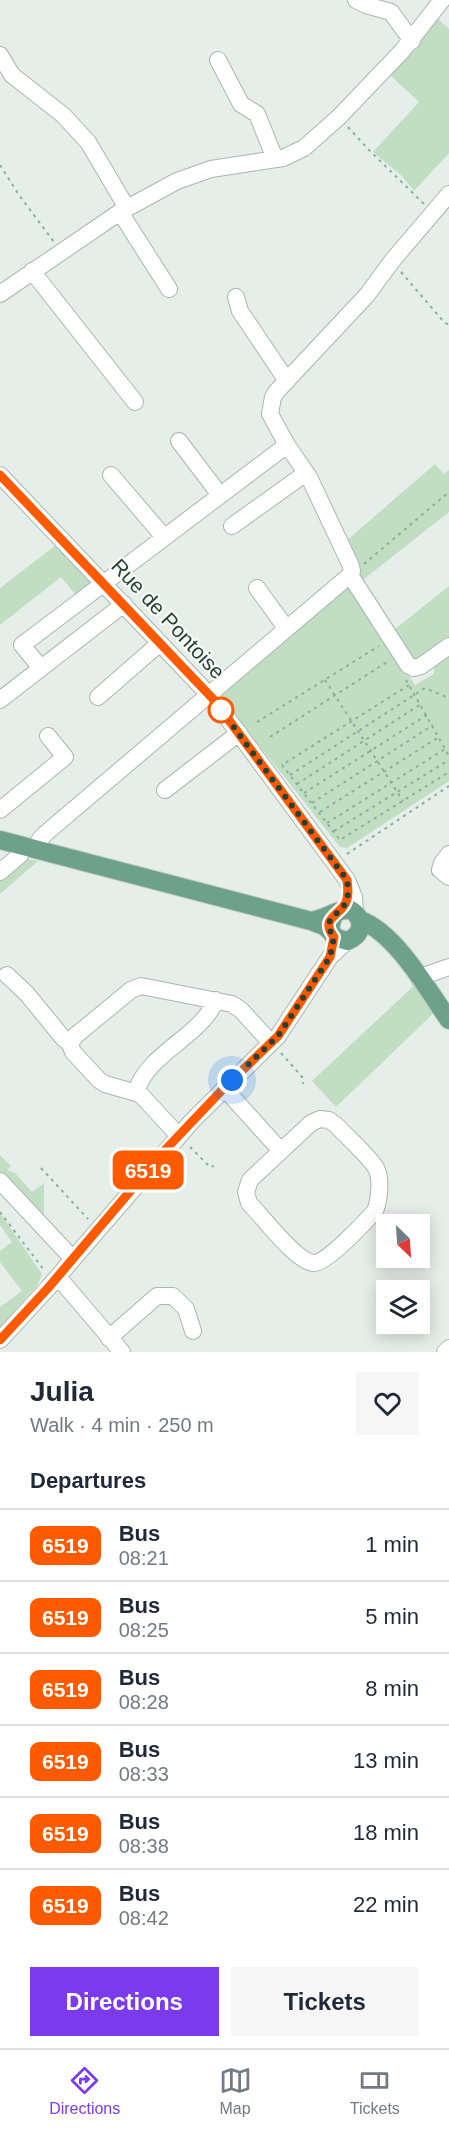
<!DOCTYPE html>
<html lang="en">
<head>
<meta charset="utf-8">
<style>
  body { margin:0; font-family:Arial,sans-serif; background:#f6f6f7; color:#1f2937; height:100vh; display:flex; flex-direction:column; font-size:22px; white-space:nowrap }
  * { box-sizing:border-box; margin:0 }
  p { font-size:20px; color:#747a83 }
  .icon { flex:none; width:33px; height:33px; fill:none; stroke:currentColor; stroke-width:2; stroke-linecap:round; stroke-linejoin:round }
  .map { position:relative; height:1352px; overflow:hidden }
  .details { display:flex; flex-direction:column; background:#fff; flex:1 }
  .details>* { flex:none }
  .badge { padding:0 12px; border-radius:9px; font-size:21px; line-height:39px }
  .needle { width:39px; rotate:155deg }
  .fabs { position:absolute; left:376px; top:1214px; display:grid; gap:12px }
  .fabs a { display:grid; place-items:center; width:54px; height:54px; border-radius:0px; background:#fff; box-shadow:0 3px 15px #0003; font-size:30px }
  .you { position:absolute; width:30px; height:30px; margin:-15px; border:4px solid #fff; border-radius:50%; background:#1a73e8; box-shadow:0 0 0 9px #1a73e833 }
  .map>.badge { position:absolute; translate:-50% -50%; box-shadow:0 0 0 3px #fff }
  h2 { padding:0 30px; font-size:22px; line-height:54px }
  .round { display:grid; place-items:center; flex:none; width:63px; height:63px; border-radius:0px; background:#f6f6f7 }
  .summary { display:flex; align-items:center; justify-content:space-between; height:102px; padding:0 30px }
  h1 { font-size:28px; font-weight:700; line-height:45px }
  .cta { display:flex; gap:12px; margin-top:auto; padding:12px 30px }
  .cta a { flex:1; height:69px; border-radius:0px; background:#7c3aed; color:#fff; font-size:24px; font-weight:700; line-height:69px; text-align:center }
  .cta a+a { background:#f6f6f7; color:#1f2937 }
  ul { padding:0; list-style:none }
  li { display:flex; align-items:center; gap:18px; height:72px; padding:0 30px; border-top:2px solid #e0e1e3 }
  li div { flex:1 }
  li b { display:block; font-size:22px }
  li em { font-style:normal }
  li .badge { min-width:66px; font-weight:700; text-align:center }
  .tabs { display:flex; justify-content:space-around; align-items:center; height:84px; border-top:2px solid #e0e1e3; background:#fff; font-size:16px; color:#747a83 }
  .tabs a { display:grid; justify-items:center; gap:3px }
  .tabs .current { color:#7c3aed }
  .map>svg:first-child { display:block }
  .green { fill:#c1dec3 }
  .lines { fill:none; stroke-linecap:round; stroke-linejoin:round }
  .minor-casing { stroke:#a9b6af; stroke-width:18 }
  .major-casing { stroke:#c2cac6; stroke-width:20 }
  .path { stroke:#89b09c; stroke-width:2; stroke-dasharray:3 4.5; stroke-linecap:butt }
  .minor { stroke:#fff; stroke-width:16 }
  .major { stroke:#6ea18a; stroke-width:18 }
  .line-casing { stroke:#fff; stroke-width:14 }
  .line { stroke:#ff5a00; stroke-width:9 }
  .walk { stroke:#264034; stroke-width:6; stroke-dasharray:0 10.8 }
  .stop-dot { fill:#fff; stroke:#ff5a00; stroke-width:3 }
  .labels { text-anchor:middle; stroke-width:4.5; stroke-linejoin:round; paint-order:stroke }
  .street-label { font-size:21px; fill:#264034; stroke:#f7fbf8 }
</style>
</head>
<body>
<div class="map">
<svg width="449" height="1352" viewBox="0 0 449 1352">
  <rect width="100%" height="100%" fill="#e6eee9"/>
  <path class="green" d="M 436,17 L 449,29 L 449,153 L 414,191 L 402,176 L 373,152 L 419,102 L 390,75 Z
    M 435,464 L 444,474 L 449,470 L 449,512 L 359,583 L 345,542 Z
    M 57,544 L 98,586 L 80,600 L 61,577 L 0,625 L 0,588 Z
    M 350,582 L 415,685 L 434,674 L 434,667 L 449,657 L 449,781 L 347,848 L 340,847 L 219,695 Z
    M 449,586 L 449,643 L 415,664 L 390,633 Z
    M 27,859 L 38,861 L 0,894 L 0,880 Z
    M 420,980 L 440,1007 L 336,1107 L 312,1081 Z
    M 0,1155 L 11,1166 L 7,1170 L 15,1173 L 32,1192 L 44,1183 L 44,1216 L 0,1176 Z
    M 0,1213 L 42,1274 L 37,1286 L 0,1327 L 0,1307 L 22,1291 L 0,1262 L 0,1251 L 12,1242 L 0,1225 Z"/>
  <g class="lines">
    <defs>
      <path id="minor" d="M 356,0 L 366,5 L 391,12 L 412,41
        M 0,55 L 12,75 L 63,115 L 88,142 L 127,208
        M 218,60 L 241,104 L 257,114 L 275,159
        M 449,194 L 392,261 L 367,295 L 277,391 L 273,397 L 270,414 L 287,445 L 309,477 L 351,566 L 352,571 L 350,575 L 408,665 L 414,668 L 421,666 L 449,646
        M 120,212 L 169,289
        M 32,271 L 135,402
        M 0,294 L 120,212 L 177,181 L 211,169 L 283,158 L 304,148 L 339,117 L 402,51 L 442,0
        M 236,297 L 240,311 L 287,381
        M 179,441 L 220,495
        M 0,475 L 214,700 L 347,880 L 354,897 L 355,913
        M 111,475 L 164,537
        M 232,526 L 306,473
        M 257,588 L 286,628
        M 41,668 L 22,645 L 287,445
        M 98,697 L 160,643
        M 0,700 L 124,604
        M 165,790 L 239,733
        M 0,810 L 65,757 L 48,736
        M 36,849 L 40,839 L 46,833 L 350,575
        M 449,854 L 442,863 L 440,870 L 449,877
        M 0,872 L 20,855 L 22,846
        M 7,975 L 27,994 L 63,1038 L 70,1044
        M 420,980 L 429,974 L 449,967
        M 70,1044 L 75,1036 L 131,990 L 141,986 L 232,1004 L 241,1010 L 271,1043
        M 70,1044 L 73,1052 L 99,1080 L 105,1084 L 140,1094 L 179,1136
        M 224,1088 L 281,1151
        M 136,1092 C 148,1052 200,1038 216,1000
        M 320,1119 L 329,1120 L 336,1125 C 349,1139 366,1153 376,1168 C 382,1179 379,1201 375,1211 C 365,1222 327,1263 314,1263 C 297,1263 262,1216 249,1203 L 246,1192 L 250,1180 L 311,1123 Z
        M 0,1181 L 73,1259
        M 58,1277 L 122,1352
        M 109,1338 L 157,1296 L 173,1296 L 186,1309 L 193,1331
        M 0,1340 L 48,1288 L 192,1121 L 278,1036 L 330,957 L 347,941
        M 445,1352 L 449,1348"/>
      <path id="major" d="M 0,840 L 311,921 L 324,926 L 331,932
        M 360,920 C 396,933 427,989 449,1020
        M 311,921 C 325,919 339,908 351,910 C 365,919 363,935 347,941 L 334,937 L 330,927 L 334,914"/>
    </defs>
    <use href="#minor" class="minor-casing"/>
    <use href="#major" class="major-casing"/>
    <path class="path" d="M 348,127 L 369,150 L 424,204
      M 0,165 L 19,195 L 54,242
      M 401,272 L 444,322 L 449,325
      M 364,564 L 449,492
      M 325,680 L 403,801
      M 406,680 L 449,756
      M 409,685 L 282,765 L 340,840 L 449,772
      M 257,722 L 379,646
      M 270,737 L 390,660
      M 290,775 L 425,688 L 449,698
      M 297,784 L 421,704
      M 304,793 L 427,715
      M 312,803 L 433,725
      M 320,812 L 439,737
      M 327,823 L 445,749
      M 334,831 L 449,760
      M 347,854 L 449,786
      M 281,1053 L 303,1078 L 303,1084
      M 190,1147 L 210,1167 L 214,1166
      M 41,1168 L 88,1219
      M 0,1212 L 44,1270"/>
    <use href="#minor" class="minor"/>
    <use href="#major" class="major"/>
  </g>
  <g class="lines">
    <defs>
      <path id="line" d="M 0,475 L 214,700 L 347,880 C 348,888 349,897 345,904 C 338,916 320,919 334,937 L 330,957 L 278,1036 L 224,1088 L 166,1149 L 48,1288 L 0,1340"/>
    </defs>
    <use href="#line" class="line-casing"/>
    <use href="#line" class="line"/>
    <path class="walk" d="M 221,710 L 347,880 C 348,888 349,897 345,904 C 338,916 320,919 334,937 L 330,957 L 278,1036 L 232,1080"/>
  </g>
  <circle class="stop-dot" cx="221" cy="710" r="12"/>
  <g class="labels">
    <g class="street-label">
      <text transform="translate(168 619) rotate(47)" y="7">Rue de Pontoise</text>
    </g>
  </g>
</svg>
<div class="fabs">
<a><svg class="needle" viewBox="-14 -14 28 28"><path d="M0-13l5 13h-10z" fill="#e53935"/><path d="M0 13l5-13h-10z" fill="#747a83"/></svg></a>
<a><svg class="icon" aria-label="layers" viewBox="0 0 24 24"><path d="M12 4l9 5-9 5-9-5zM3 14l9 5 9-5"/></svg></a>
</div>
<div class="you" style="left:232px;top:1080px"></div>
<b class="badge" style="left:148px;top:1170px;background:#ff5a00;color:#fff">6519</b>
</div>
<section class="details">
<div class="summary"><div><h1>Julia</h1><p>Walk · 4 min · 250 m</p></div><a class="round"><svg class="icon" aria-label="heart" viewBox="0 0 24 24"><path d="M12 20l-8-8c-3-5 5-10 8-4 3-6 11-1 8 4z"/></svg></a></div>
<h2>Departures</h2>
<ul>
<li><span class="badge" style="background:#ff5a00;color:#fff">6519</span><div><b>Bus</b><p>08:21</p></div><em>1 min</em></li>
<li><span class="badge" style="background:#ff5a00;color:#fff">6519</span><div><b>Bus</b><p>08:25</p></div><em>5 min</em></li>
<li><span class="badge" style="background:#ff5a00;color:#fff">6519</span><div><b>Bus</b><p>08:28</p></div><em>8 min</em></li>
<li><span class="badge" style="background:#ff5a00;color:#fff">6519</span><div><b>Bus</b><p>08:33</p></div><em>13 min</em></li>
<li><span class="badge" style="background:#ff5a00;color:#fff">6519</span><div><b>Bus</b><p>08:38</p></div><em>18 min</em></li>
<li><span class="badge" style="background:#ff5a00;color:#fff">6519</span><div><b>Bus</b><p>08:42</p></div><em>22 min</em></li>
</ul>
<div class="cta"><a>Directions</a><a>Tickets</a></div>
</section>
<nav class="tabs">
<a class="current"><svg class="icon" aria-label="directions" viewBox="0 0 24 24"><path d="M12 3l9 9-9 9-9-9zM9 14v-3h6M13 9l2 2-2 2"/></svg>Directions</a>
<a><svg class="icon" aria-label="map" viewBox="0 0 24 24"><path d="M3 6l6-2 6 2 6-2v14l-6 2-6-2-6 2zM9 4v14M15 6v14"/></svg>Map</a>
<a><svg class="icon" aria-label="tickets" viewBox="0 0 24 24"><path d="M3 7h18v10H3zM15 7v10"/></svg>Tickets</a>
</nav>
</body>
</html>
